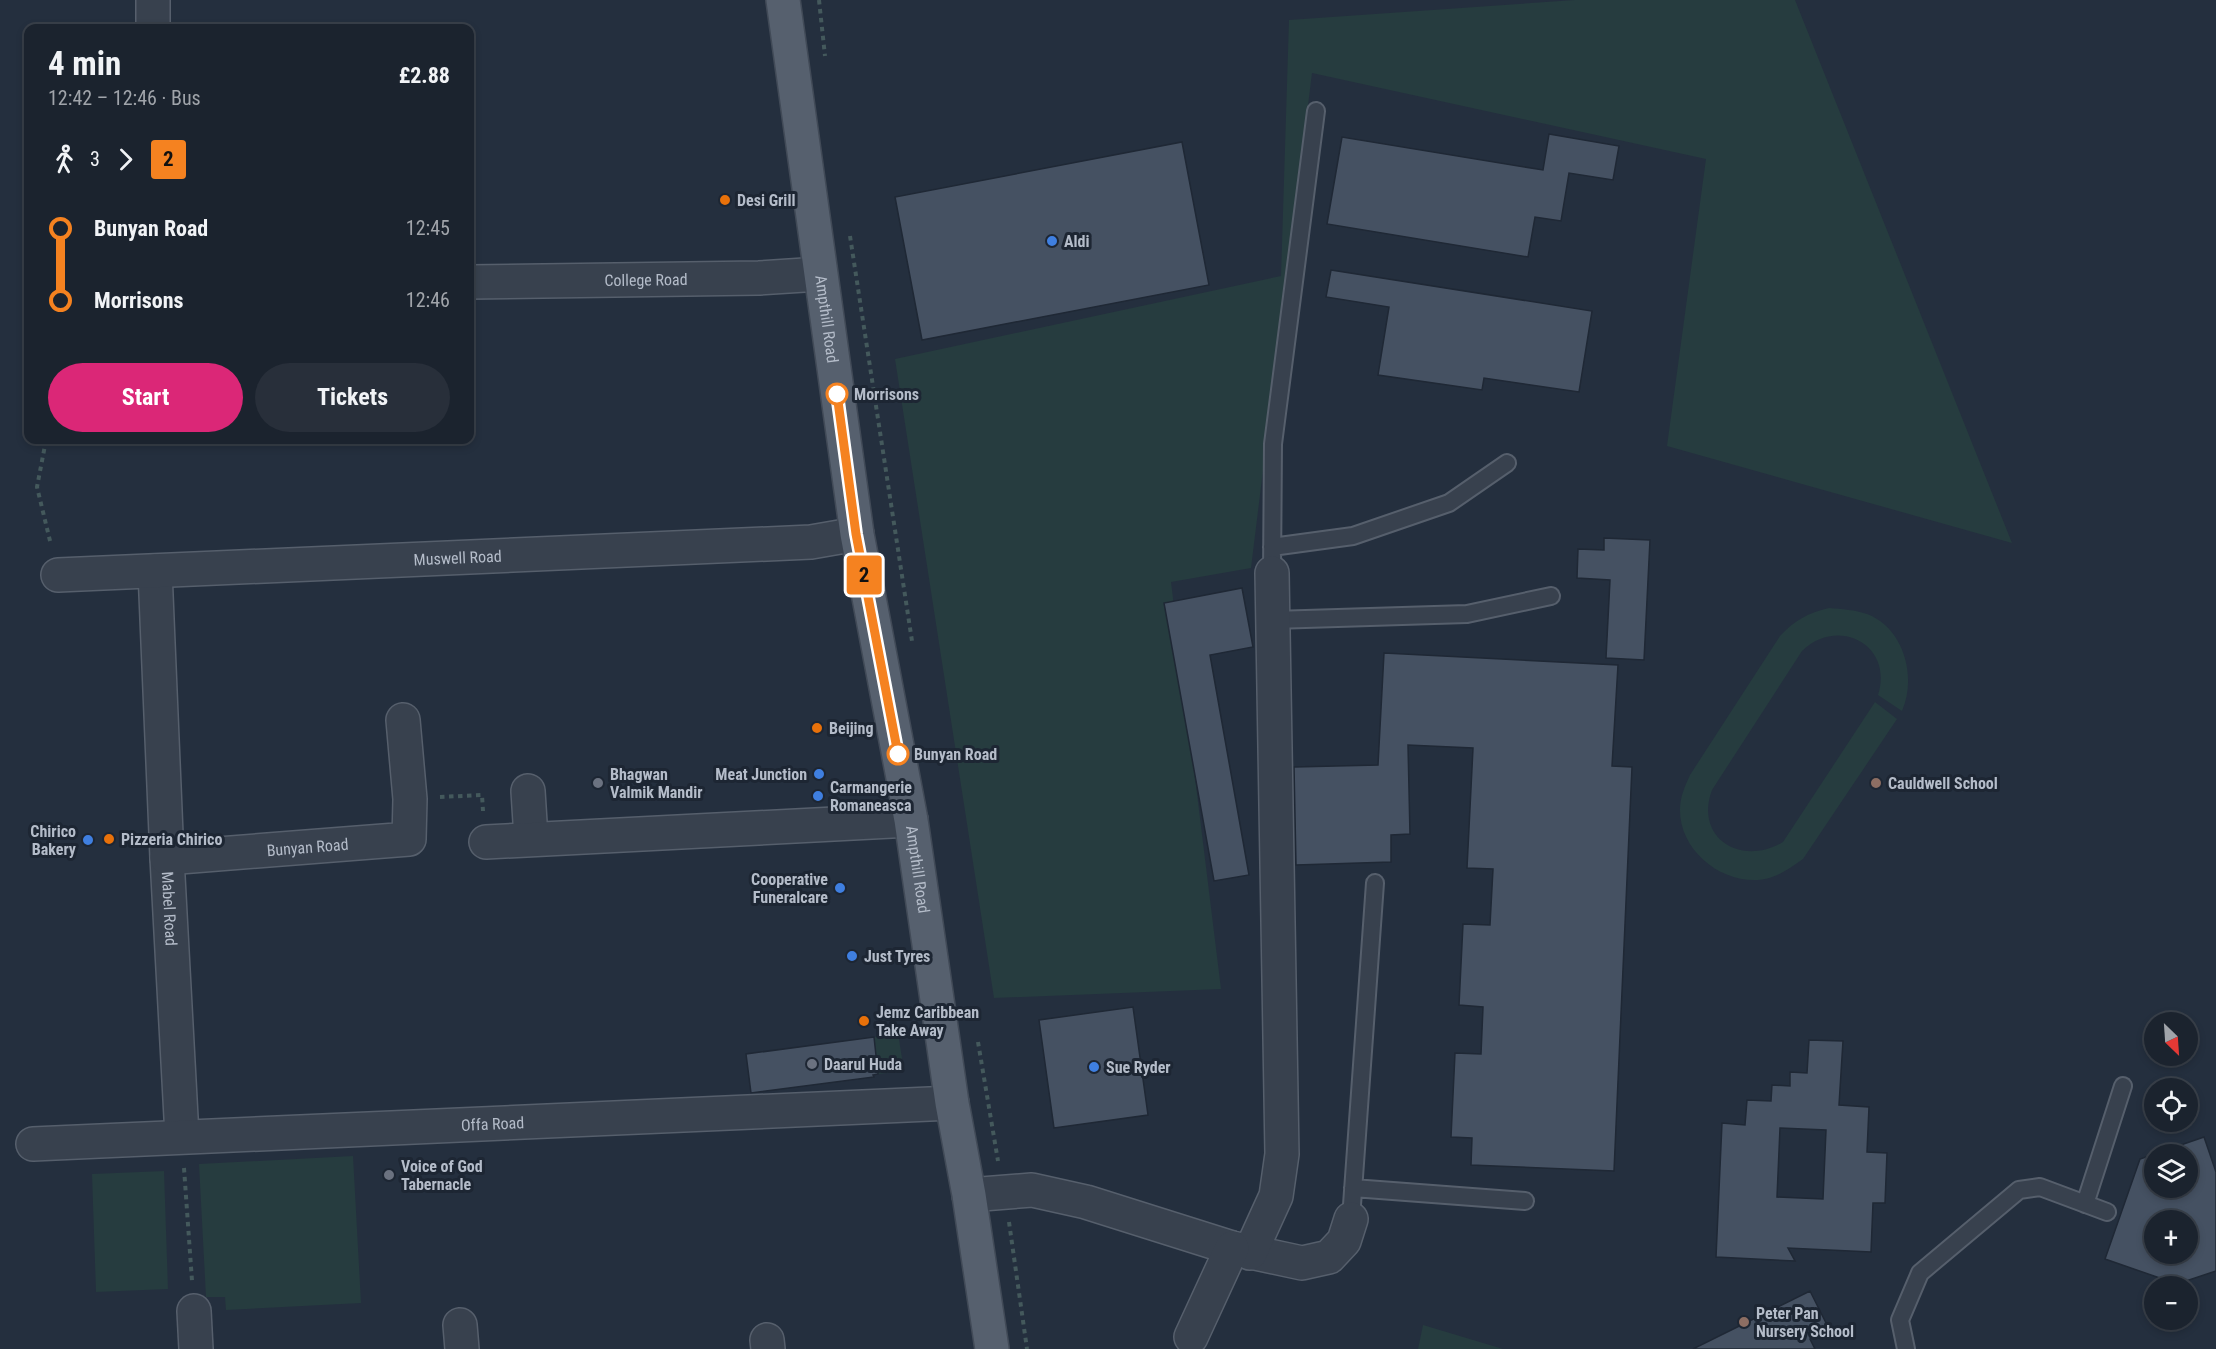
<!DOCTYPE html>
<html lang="en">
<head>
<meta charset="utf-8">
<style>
  body { margin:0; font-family:"Roboto Condensed",sans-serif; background:#282f3a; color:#f1f3f6; height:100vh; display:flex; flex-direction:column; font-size:22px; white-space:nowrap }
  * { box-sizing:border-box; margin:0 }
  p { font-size:20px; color:#a0a4aa }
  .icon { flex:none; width:33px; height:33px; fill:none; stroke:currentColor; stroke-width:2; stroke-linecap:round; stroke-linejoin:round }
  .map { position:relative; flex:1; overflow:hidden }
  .drawer { position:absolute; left:24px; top:24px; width:450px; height:420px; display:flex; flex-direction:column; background:#1b232e; border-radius:12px; box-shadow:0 3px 9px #0003,0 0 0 2px #39404a }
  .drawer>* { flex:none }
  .badge { padding:0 12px; border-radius:4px; font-size:21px; line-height:39px }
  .needle { width:39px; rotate:155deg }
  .controls { position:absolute; left:2144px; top:1012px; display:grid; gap:12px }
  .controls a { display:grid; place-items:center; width:54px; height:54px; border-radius:50%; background:#1b232e; box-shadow:0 3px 9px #0003,0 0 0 2px #39404a; font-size:30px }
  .map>.badge { position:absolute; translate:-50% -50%; box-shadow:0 0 0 3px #fff }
  .legs { display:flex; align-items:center; gap:9px; height:66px; padding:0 24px; font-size:20px }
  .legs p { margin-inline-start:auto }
  .summary { display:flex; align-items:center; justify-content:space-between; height:102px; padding:0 24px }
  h1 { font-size:33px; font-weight:700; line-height:45px }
  .action { display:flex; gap:12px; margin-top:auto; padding:12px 24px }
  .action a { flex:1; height:69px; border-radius:36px; background:#db2777; color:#fff; font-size:24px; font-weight:700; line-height:69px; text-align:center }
  .action a+a { background:#282f3a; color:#f1f3f6 }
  ul { padding:0 24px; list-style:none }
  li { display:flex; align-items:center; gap:21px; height:72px; font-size:22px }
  li i { display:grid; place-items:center; width:9px; height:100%; margin:0 8px; background:currentColor }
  li i::after { content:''; width:15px; height:15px; margin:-8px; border:4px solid; border-radius:50%; background:#1b232e }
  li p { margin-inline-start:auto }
  li:first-child i { background:linear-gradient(#0000 50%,currentColor 0) }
  li:last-child i { background:linear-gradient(currentColor 50%,#0000 0) }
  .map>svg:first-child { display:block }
  .green { fill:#263c3f }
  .building { fill:#455162; stroke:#1f2835; stroke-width:1.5; fill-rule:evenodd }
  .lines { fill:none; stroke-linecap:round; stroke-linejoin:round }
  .service-casing { stroke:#565f6c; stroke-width:20 }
  .minor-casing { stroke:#565f6c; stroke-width:36 }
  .primary-casing { stroke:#414a57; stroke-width:36 }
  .path { stroke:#44595c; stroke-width:4; stroke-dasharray:4.5 4.5; stroke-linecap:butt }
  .service { stroke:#38414e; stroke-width:16 }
  .minor { stroke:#38414e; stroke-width:33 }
  .primary { stroke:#56606e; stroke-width:33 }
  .line-1-casing { stroke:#fff; stroke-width:14 }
  .line-1 { stroke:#f58220; stroke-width:9 }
  .food-dot { fill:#e8710a; stroke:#1d2633; stroke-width:2 }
  .shop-dot { fill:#3f7fe0; stroke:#1d2633; stroke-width:2 }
  .stop-1-dot { fill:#fff; stroke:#f58220; stroke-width:3 }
  .worship-dot { fill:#6b7280; stroke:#1d2633; stroke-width:2 }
  .education-dot { fill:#8d6e63; stroke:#1d2633; stroke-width:2 }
  .labels { text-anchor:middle; stroke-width:6; stroke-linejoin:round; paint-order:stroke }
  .poi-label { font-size:16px; font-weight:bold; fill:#b4bcc9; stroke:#1d2633; text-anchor:start }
  .street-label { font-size:16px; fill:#b4bcc9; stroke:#1d2633 }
  .stop-label { font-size:16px; font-weight:bold; fill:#b4bcc9; stroke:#1d2633; text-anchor:start }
</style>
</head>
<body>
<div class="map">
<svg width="2216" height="1349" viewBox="0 0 2216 1349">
  <rect width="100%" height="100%" fill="#242f3e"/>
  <path class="green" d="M 1575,0 L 1795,0 L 2012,543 L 1667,446 L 1706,159 L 1312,73 L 1251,568 L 1171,582 L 1221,989 L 994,998 L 895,359 L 1281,276 L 1289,20 Z
    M 1829,608 C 1842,609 1855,610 1867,614 C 1904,628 1917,677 1902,711 L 1878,695 C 1894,645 1838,616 1802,651 L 1712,790 C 1694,838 1741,867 1783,842 L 1875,702 L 1897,719 L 1803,859 C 1789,869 1775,879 1758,880 C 1719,882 1680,850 1680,810 C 1680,797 1685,786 1690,775 L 1780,636 C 1795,620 1808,613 1829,608 Z
    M 898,1033 L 904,1071 L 878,1074 L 874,1037 Z
    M 353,1156 L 361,1303 L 226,1310 L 225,1297 L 206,1297 L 199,1164 Z
    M 164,1171 L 168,1289 L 96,1292 L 92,1174 Z
    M 1423,1325 L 1503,1349 L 1418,1349 Z"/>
  <path class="building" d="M 1549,134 L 1619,146 L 1613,180 L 1569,173 L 1561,221 L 1535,217 L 1528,257 L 1327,224 L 1342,137 L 1543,170 Z
    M 1182,142 L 1209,285 L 922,340 L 895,197 Z
    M 1331,270 L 1592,311 L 1579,392 L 1484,378 L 1482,390 L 1378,375 L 1389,307 L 1326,297 Z
    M 1604,538 L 1650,540 L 1644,660 L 1606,658 L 1610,580 L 1577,578 L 1578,549 L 1604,550 Z
    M 1242,588 L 1253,647 L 1210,655 L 1249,875 L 1214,881 L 1164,603 Z
    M 1384,653 L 1618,665 L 1612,766 L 1632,767 L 1614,1171 L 1471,1165 L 1472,1138 L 1451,1137 L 1455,1053 L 1481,1054 L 1483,1007 L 1459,1005 L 1463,924 L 1490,925 L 1493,869 L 1467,868 L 1473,748 L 1408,745 L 1410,834 L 1391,835 L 1391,862 L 1296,865 L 1294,767 L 1378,765 Z
    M 1133,1007 L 1148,1115 L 1054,1128 L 1039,1020 Z
    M 874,1037 L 878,1074 L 873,1075 L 874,1077 L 751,1093 L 746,1054 Z
    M 1809,1040 L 1843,1041 L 1839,1105 L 1869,1107 L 1867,1152 L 1887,1153 L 1885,1203 L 1873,1203 L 1871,1252 L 1788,1248 L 1795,1261 L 1716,1257 L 1722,1123 L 1745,1125 L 1747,1100 L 1771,1101 L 1772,1085 L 1790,1086 L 1790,1072 L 1807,1073 ZM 1780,1128 L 1826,1130 L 1823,1199 L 1777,1197 Z
    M 2204,1137 L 2216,1172 L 2216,1271 L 2177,1284 L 2105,1259 L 2140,1159 ZM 2154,1155 L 2187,1155 L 2187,1188 L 2154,1188 ZM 2154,1221 L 2187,1221 L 2187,1254 L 2154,1254 Z
    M 1810,1291 L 1829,1329 L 1810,1339 L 1815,1349 L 1693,1349 Z"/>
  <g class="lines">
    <defs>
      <path id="service" d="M 1272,547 L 1353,536 L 1449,503 L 1507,463
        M 1272,573 L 1273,444 L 1316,111
        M 1273,620 L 1467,614 L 1551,596
        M 1353,1188 L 1525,1201
        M 2085,1204 L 2123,1086
        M 1351,1219 L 1375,883
        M 1906,1349 L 1900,1320 L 1920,1273 L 2019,1190 L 2040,1187 L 2107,1212"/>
      <g id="minor">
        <path d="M 153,28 L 153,0"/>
        <path id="s1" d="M 470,282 L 759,278 L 820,274"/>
        <path id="s2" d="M 155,571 L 167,858 L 182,1136"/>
        <path id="s3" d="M 58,575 L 811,542 L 857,534"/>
        <path d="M 528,791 L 531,838"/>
        <path d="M 486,842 L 911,820"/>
        <path id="s4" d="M 167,858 L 409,839 L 410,799 L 403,720"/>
        <path id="s5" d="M 33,1144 L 952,1103"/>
        <path d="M 969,1195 L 1032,1190 L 1086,1202 L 1232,1248 L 1302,1263 L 1329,1257 L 1344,1241 L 1351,1219"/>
        <path d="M 1250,1253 L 1276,1196 L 1282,1154 L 1272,573"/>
        <path d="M 194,1311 L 196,1349"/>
        <path d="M 460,1325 L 462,1349"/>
        <path d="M 1191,1337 L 1232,1248"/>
        <path d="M 767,1340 L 768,1349"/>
      </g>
      <g id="primary">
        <path id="s6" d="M 783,0 L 857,534 L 911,820 L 952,1103 L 969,1195 L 992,1349"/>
      </g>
    </defs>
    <use href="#service" class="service-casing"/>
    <use href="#minor" class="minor-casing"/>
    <use href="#primary" class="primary-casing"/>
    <path class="path" d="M 819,0 L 825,56
      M 850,236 L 912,641
      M 46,440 L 37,487 L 51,545
      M 440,797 L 482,795 L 483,811
      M 978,1042 L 998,1161
      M 184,1168 L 192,1281
      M 1009,1222 L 1027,1349"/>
    <use href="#service" class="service"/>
    <use href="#minor" class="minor"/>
    <use href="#primary" class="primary"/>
  </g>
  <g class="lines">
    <defs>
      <path id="line-1" d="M 837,394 L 856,534 L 898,754"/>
    </defs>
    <use href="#line-1" class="line-1-casing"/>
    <use href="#line-1" class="line-1"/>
  </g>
  <g class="food-dot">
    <circle cx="725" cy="200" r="6"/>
    <circle cx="817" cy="728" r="6"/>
    <circle cx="109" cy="839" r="6"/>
    <circle cx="864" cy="1021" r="6"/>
  </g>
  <g class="shop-dot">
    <circle cx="1052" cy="241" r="6"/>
    <circle cx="819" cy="774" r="6"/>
    <circle cx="818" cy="796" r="6"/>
    <circle cx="88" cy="840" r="6"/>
    <circle cx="840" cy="888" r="6"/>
    <circle cx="852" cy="956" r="6"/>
    <circle cx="1094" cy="1067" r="6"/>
  </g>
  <g class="stop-1-dot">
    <circle cx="837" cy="394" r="10"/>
    <circle cx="898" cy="754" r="10"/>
  </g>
  <g class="worship-dot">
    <circle cx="598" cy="783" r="6"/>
    <circle cx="812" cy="1064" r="6"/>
    <circle cx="389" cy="1175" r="6"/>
  </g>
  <g class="education-dot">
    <circle cx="1876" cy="783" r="6"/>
    <circle cx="1744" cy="1322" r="6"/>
  </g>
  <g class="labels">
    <g class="poi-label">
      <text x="737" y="206">Desi Grill</text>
      <text x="1064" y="247">Aldi</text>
      <text x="829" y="734">Beijing</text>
      <text x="610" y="780">Bhagwan<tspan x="610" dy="18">Valmik Mandir</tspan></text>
      <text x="807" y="780" text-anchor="end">Meat Junction</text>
      <text x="1888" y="789">Cauldwell School</text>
      <text x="830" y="793">Carmangerie<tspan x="830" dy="18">Romaneasca</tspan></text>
      <text x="76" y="837" text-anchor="end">Chirico<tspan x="76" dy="18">Bakery</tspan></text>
      <text x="121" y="845">Pizzeria Chirico</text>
      <text x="828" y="885" text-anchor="end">Cooperative<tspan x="828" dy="18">Funeralcare</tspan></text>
      <text x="864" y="962">Just Tyres</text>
      <text x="876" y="1018">Jemz Caribbean<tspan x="876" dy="18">Take Away</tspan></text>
      <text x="824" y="1070">Daarul Huda</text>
      <text x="1106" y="1073">Sue Ryder</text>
      <text x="401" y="1172">Voice of God<tspan x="401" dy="18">Tabernacle</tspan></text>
      <text x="1756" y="1319">Peter Pan<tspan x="1756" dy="18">Nursery School</tspan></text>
    </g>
    <g class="street-label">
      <text dy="6" stroke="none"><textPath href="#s1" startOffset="176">College Road</textPath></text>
      <text dy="6" stroke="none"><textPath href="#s6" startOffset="322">Ampthill Road</textPath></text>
      <text dy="6" stroke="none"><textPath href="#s3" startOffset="400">Muswell Road</textPath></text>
      <text dy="6" stroke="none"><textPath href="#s4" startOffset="141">Bunyan Road</textPath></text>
      <text dy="6" stroke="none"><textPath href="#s6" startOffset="880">Ampthill Road</textPath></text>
      <text dy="6" stroke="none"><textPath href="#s2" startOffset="338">Mabel Road</textPath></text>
      <text dy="6" stroke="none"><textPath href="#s5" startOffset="460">Offa Road</textPath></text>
    </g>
    <g class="stop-label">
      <text x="854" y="400">Morrisons</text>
      <text x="914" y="760">Bunyan Road</text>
    </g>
  </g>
</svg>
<div class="controls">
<a><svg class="needle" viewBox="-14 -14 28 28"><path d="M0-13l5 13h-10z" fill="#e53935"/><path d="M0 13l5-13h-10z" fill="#a0a4aa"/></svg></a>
<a><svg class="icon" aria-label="locate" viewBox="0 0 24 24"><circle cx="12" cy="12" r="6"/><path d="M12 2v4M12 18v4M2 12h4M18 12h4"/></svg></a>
<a><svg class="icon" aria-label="layers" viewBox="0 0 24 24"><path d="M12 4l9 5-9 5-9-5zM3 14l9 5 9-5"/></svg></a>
<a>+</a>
<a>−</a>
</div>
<b class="badge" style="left:864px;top:575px;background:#f58220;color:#111">2</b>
<section class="drawer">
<div class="summary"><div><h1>4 min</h1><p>12:42 – 12:46 · Bus</p></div><b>£2.88</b></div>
<div class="legs"><svg class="icon" aria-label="walk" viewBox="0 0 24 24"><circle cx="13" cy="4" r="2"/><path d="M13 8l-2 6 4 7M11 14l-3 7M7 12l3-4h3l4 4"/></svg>3<svg class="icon" aria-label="forward" viewBox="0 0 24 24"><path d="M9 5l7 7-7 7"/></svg><b class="badge" style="background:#f58220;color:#111">2</b></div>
<ul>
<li><i style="color:#f58220"></i><b>Bunyan Road</b><p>12:45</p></li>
<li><i style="color:#f58220"></i><b>Morrisons</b><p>12:46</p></li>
</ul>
<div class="action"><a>Start</a><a>Tickets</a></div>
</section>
</div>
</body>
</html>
